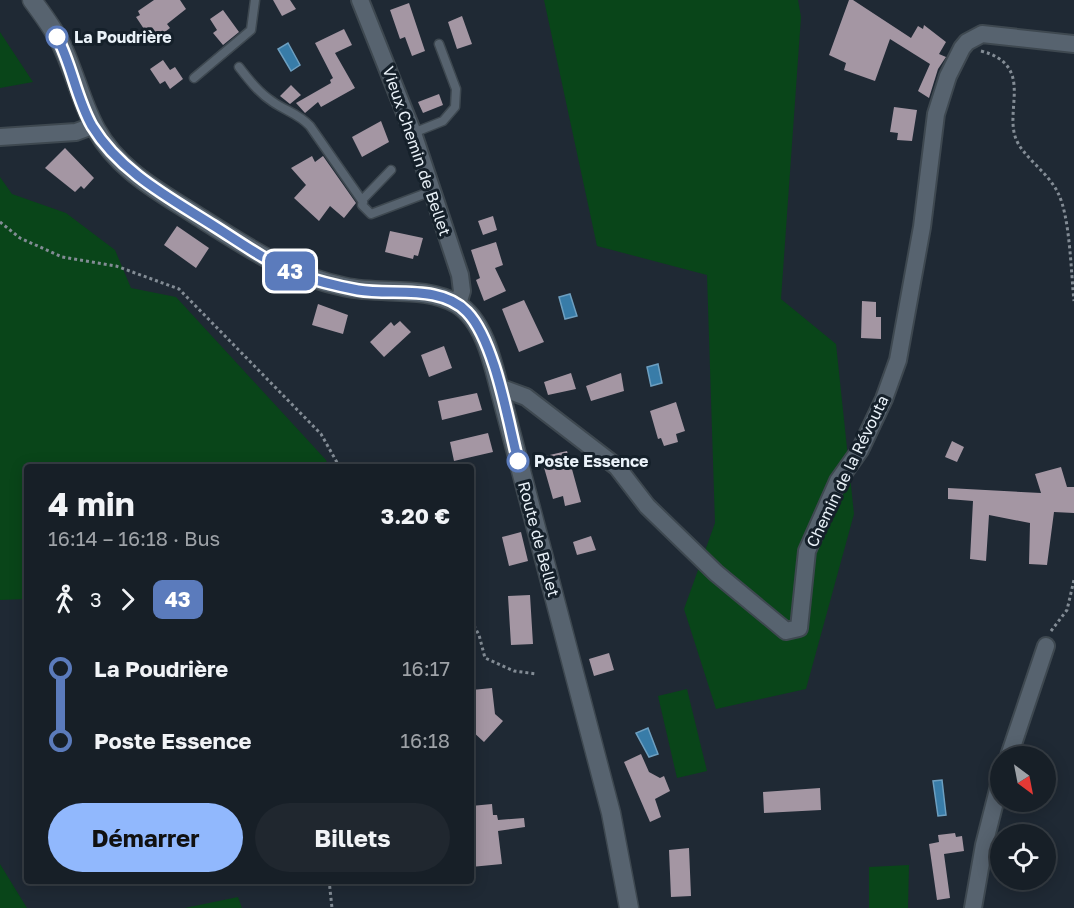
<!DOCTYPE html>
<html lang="fr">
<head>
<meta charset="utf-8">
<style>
  body { margin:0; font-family:"Golos Text",sans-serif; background:#20272f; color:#f1f3f6; height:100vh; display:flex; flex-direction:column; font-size:22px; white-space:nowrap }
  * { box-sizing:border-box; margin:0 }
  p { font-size:20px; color:#9ea2a7 }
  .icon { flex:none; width:33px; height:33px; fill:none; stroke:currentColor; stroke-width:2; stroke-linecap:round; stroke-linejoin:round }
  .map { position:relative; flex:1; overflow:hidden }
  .side { position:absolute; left:24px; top:464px; width:450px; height:420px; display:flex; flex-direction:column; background:#171f27; border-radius:6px; box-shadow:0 3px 15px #0003,0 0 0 2px #363d44 }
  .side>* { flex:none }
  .badge { padding:0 12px; border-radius:9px; font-size:21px; line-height:39px }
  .needle { width:39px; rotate:148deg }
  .controls { position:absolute; left:990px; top:746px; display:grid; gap:12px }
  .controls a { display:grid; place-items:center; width:66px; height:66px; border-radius:50%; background:#171f27; box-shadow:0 3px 15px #0003,0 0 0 2px #363d44; font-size:30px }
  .map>.badge { position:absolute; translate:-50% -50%; box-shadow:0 0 0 3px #fff }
  .legs { display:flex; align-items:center; gap:9px; height:66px; padding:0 24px; font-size:20px }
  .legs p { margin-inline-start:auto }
  .headline { display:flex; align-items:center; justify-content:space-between; height:102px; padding:0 24px }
  h1 { font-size:33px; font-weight:700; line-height:45px }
  .button { display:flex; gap:12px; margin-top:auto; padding:12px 24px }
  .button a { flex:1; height:69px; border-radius:36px; background:#91b8fd; color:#111; font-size:24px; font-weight:700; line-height:69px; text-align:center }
  .button a+a { background:#20272f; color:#f1f3f6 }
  ul { padding:0 24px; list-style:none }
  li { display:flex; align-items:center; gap:21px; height:72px; font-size:22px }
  li i { display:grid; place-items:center; width:9px; height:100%; margin:0 8px; background:currentColor }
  li i::after { content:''; width:15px; height:15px; margin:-8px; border:4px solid; border-radius:50%; background:#171f27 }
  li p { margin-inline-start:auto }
  li:first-child i { background:linear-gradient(#0000 50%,currentColor 0) }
  li:last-child i { background:linear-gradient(currentColor 50%,#0000 0) }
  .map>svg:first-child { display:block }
  .green { fill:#094519 }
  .water { fill:#387ca8; stroke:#6d9fc0; stroke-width:1.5 }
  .building { fill:#a496a3 }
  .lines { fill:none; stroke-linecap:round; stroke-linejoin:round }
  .lane-casing { stroke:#3e4850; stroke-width:11 }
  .street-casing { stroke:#3e4850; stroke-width:20 }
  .secondary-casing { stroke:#3e4850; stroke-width:21 }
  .path { stroke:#838c95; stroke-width:3; stroke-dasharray:3 3; stroke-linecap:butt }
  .lane { stroke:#57636f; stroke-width:8 }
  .street { stroke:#57636f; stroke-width:16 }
  .secondary { stroke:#57636f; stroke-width:18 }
  .line-1-casing { stroke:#fff; stroke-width:14 }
  .line-1 { stroke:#5b7bbc; stroke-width:9 }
  .stop-1-dot { fill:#fff; stroke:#5b7bbc; stroke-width:3 }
  .labels { text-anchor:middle; stroke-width:6; stroke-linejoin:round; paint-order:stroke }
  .stop-label { font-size:16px; font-weight:bold; fill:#eaf2f9; stroke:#15202a; text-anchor:start }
  .street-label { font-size:16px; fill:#eaf2f9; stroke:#15202a }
</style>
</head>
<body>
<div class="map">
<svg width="1074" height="908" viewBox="0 0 1074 908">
  <rect width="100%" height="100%" fill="#1f2934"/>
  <path class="green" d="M 544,0 L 798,0 L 801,17 L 781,299 L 836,344 L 854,514 L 806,689 L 716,709 L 684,609 L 715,523 L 707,275 L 597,246 Z
    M 0,32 L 33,82 L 0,88 Z
    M 0,177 L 12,194 L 66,213 L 115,250 L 131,288 L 176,297 L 326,460 L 328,466 L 27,466 L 27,599 L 0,600 Z
    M 687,689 L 707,771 L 677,778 L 658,696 Z
    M 0,864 L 27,908 L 0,908 Z
    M 909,865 L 908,908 L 869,908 L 869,867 Z
    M 238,897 L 242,908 L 185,908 Z"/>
  <path class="water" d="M 288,43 L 300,65 L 291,71 L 278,49 Z
    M 570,294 L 577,316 L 565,319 L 559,297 Z
    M 658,364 L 662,383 L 651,386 L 647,367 Z
    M 648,728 L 658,754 L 649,757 L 636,733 Z
    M 942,780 L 946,815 L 938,816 L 933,781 Z"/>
  <path class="building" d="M 154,0 L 180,0 L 186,9 L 167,24 L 170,28 L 158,37 L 154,31 L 148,35 L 136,17 L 140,15 L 138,11 Z
    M 273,0 L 290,0 L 296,9 L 282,16 Z
    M 849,0 L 853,0 L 911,38 L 918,26 L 923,29 L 924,25 L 946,42 L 939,54 L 946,57 L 938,69 L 929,98 L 918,91 L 930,64 L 890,39 L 875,81 L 844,70 L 846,63 L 829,55 Z
    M 409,3 L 425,51 L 412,56 L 405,37 L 400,39 L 390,10 Z
    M 223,10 L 239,32 L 223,45 L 213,33 L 217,30 L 210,19 Z
    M 462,16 L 472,44 L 457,49 L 448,22 Z
    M 344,29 L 352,45 L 335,53 L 355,88 L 321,107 L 318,102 L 305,113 L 296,103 L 331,83 L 330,80 L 333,78 L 315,43 Z
    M 163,60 L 170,70 L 175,67 L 183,79 L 170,89 L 165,81 L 160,84 L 150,69 Z
    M 291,85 L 301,95 L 290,104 L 280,96 Z
    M 439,94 L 443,105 L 423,113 L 418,102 Z
    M 894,107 L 917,110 L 912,141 L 897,140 L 898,133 L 890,132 Z
    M 381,121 L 389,142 L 362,157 L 352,137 Z
    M 65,148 L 94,178 L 84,189 L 81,186 L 75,192 L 45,168 Z
    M 312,156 L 315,162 L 323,156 L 356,203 L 344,218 L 330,206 L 319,221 L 294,198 L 306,185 L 291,168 Z
    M 493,216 L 497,230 L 483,235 L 478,221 Z
    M 177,226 L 209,248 L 196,268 L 164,245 Z
    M 390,231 L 423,238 L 418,256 L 414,255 L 413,259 L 385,252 Z
    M 496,242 L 503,265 L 495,268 L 506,291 L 484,301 L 476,280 L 480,278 L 471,250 Z
    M 524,300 L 544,342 L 519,352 L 502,309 Z
    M 862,301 L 876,302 L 876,317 L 881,317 L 881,339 L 861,338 Z
    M 318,304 L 348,315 L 343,334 L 312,325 Z
    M 400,321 L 411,332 L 384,357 L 370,342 L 391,322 L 394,326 Z
    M 444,346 L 452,368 L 429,377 L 421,355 Z
    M 571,373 L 576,389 L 548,395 L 544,382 Z
    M 621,373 L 624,391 L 591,401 L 586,386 Z
    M 477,393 L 482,410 L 442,420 L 438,401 Z
    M 676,402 L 685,431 L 676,434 L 678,442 L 664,446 L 661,438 L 658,439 L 650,411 Z
    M 488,433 L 493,452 L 454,461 L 450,442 Z
    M 952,441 L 964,447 L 957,462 L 945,457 Z
    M 567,451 L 581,502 L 565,506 L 563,496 L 553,499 L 541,457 Z
    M 1061,467 L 1067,487 L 1074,487 L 1074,513 L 1054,512 L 1047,565 L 1029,564 L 1030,523 L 989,515 L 986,561 L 970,559 L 973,501 L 948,499 L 948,488 L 1041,493 L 1035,474 Z
    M 521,532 L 528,561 L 509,566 L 502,537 Z
    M 591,536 L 596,550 L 577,555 L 573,542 Z
    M 530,595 L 533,644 L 511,645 L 508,596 Z
    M 609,653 L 614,670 L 594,676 L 589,659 Z
    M 492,688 L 495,714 L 503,721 L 484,742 L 471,730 L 471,715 L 475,711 L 472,690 Z
    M 641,754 L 649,772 L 660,778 L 664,776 L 670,791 L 655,799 L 661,817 L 650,822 L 624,762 Z
    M 820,788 L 821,810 L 764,813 L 763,792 Z
    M 492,804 L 493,815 L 497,815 L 498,820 L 524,818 L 525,827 L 498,831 L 502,864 L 471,867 L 471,806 Z
    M 955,833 L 956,837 L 962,836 L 964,851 L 944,854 L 950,898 L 937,900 L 929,844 L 939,842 L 938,835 Z
    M 689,848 L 691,896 L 671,897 L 669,850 Z"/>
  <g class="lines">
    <defs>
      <path id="lane" d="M 239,67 C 249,80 259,93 273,102 C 286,111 299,114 310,126 L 363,202
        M 194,78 L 251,30 L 255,0
        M 413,133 L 443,121 L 455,107 L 456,89 L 439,44
        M 391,170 L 363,199 L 362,205 L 371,214 L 432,191"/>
      <path id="street" d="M 360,0 L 413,133 L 460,275 L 462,291 L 458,304
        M 0,137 L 76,132 L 92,126
        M 499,387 L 526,397 L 617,467 L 647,506 L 716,573 L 786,631 L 799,628 L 807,551 L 838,481 L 860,450 L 884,399 L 898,360 L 922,227 L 936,114 L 948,76 L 962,48 L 967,42 L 982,34 L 1074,44
        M 1009,756 L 1046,646
        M 973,908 L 984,845 L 1000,782"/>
      <path id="secondary" d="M 32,0 C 43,15 54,29 62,46 C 85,96 85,132 131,171 C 152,189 176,202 199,217 C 246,247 290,276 345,287 C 381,295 425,285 457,304 C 483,320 492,359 499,387 L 611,813 L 629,908"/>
    </defs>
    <use href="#lane" class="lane-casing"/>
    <use href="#street" class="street-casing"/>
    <use href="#secondary" class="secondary-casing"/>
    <path class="path" d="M 981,51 C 1035,65 1004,109 1016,139 C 1023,157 1048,172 1058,193 C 1070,216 1071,273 1074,301
      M 0,222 L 20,238 L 62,257 L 116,266 L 179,289 L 321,434 L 339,466
      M 471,620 L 479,635 L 485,658 L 514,671 L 537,674
      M 1051,631 L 1067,610 L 1074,580
      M 329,880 L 332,908"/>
    <use href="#lane" class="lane"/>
    <use href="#street" class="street"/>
    <use href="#secondary" class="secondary"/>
  </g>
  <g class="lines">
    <defs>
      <path id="line-1" d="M 57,37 C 72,65 76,98 92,126 C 120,172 170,198 214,226 C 241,243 267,262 297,274 C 316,281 337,286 358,290 C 393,296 440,284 467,312 C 495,341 508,422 518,461"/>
    </defs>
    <use href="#line-1" class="line-1-casing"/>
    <use href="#line-1" class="line-1"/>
  </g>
  <g class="stop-1-dot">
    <circle cx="57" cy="37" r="10"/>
    <circle cx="518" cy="461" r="10"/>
  </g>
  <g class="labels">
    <g class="stop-label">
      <text x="74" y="43">La Poudrière</text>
      <text x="534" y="467">Poste Essence</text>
    </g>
    <g class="street-label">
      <text transform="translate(417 151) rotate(71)" y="6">Vieux Chemin de Bellet</text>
      <text transform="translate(847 471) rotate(-64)" y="6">Chemin de la Révouta</text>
      <text transform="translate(539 539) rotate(75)" y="6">Route de Bellet</text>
    </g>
  </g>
</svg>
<div class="controls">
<a><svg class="needle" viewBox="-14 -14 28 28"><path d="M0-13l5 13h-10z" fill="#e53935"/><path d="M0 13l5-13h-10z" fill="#9ea2a7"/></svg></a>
<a><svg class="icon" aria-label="locate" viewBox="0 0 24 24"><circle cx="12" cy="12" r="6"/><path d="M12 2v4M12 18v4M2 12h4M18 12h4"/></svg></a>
</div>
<b class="badge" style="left:290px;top:271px;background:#5b7bbc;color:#fff">43</b>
<section class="side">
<div class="headline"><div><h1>4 min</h1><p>16:14 – 16:18 · Bus</p></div><b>3.20 €</b></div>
<div class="legs"><svg class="icon" aria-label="walk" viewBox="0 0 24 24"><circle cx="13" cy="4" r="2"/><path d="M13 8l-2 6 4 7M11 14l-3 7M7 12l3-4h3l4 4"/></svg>3<svg class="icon" aria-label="forward" viewBox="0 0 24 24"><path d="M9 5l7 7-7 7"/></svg><b class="badge" style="background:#5b7bbc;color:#fff">43</b></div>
<ul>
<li><i style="color:#5b7bbc"></i><b>La Poudrière</b><p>16:17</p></li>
<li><i style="color:#5b7bbc"></i><b>Poste Essence</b><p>16:18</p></li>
</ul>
<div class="button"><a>Démarrer</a><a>Billets</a></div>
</section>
</div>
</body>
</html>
